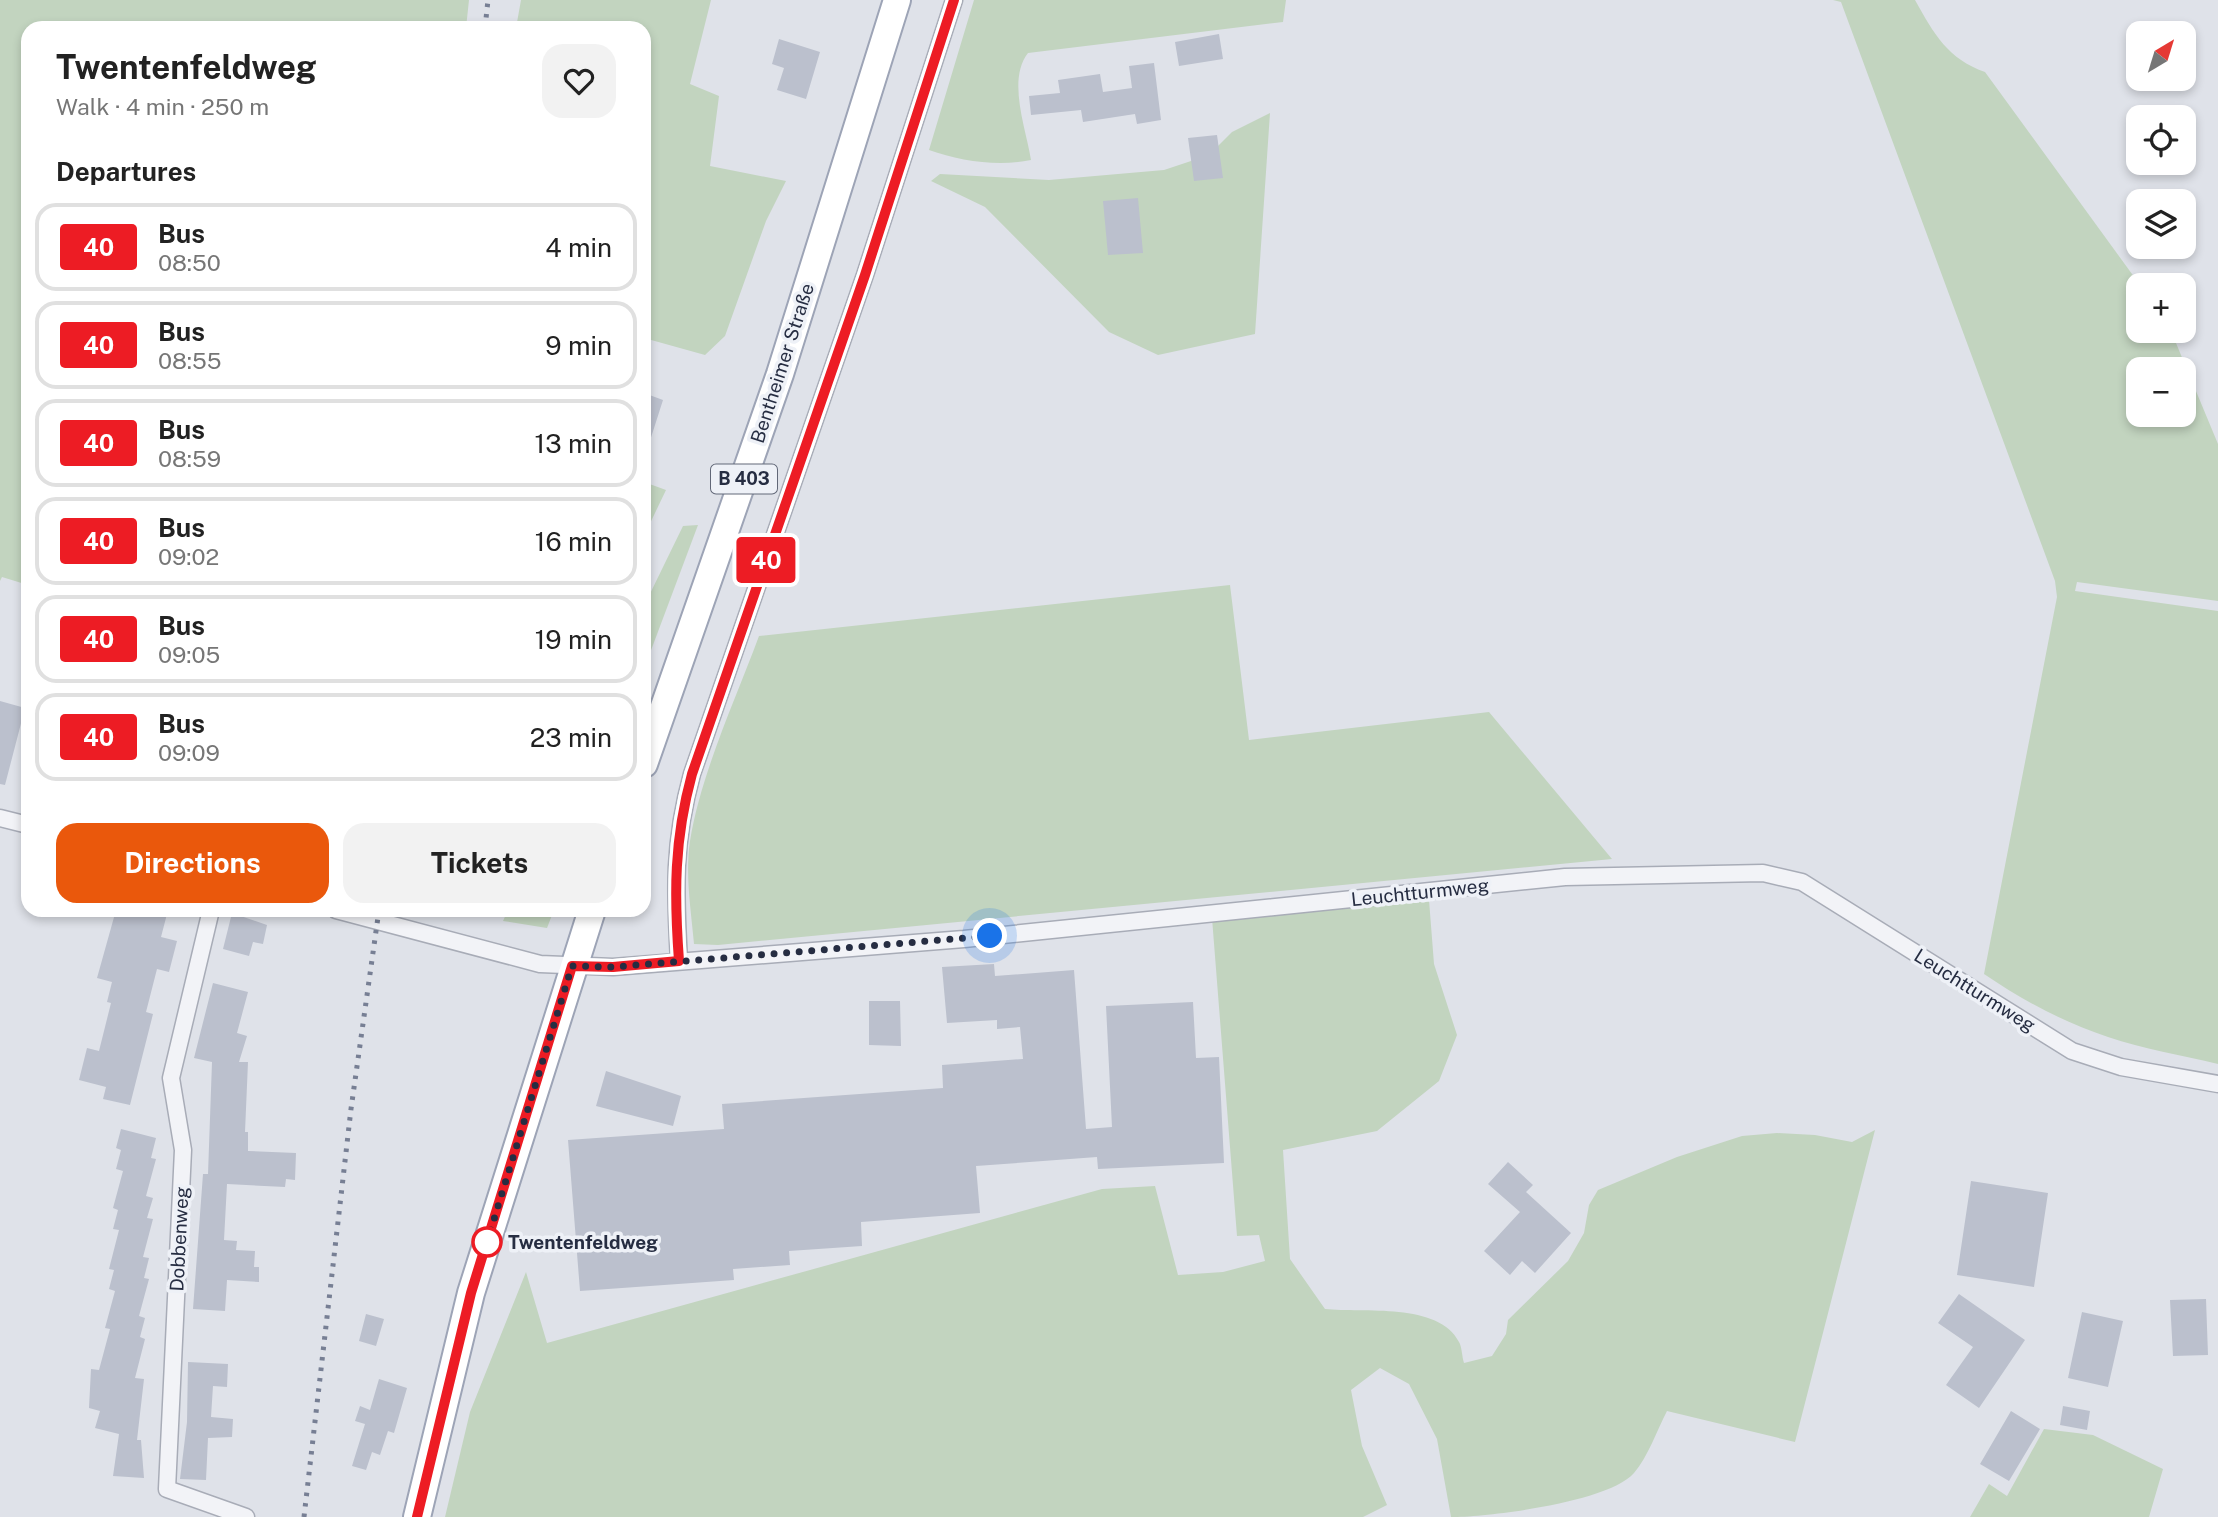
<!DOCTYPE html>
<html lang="en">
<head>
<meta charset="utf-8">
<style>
  body { margin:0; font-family:"Public Sans",sans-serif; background:#f2f2f2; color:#222; height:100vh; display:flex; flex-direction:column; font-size:26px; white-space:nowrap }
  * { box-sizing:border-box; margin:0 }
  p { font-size:23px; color:#767676 }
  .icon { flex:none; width:38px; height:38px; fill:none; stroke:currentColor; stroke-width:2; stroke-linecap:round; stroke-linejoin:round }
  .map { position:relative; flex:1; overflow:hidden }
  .drawer { position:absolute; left:21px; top:21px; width:630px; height:896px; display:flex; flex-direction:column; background:#fff; border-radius:21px; box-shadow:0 4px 10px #0003 }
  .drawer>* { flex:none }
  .badge { padding:0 14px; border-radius:5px; font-size:24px; line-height:46px }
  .needle { width:46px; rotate:38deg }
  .controls { position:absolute; left:2126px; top:21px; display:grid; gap:14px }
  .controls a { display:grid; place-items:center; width:70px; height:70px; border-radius:14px; background:#fff; box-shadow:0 4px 10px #0003; font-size:35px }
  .you { position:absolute; width:35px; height:35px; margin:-18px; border:5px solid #fff; border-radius:50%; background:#1a73e8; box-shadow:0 0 0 10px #1a73e833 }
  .map>.badge { position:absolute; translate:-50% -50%; box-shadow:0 0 0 4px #fff }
  h2 { padding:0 35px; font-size:26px; line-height:63px }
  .round { display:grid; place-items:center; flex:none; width:74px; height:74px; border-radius:21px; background:#f2f2f2 }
  .head { display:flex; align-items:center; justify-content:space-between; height:119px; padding:0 35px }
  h1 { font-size:33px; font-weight:700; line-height:52px }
  .action { display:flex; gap:14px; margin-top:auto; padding:14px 35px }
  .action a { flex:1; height:80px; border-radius:21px; background:#ea580c; color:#fff; font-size:28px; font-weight:700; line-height:80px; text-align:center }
  .action a+a { background:#f2f2f2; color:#222 }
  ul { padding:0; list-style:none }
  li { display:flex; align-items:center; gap:21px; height:88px; margin:0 14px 10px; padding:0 21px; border:4px solid #e0e0e0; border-radius:21px }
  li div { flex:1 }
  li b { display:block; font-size:26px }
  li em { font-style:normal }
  li .badge { min-width:77px; font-weight:700; text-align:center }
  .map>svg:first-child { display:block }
  .green { fill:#c2d4bf; fill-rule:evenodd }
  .building { fill:#bbc0cd }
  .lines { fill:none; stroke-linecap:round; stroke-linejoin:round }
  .minor-casing { stroke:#a8acb7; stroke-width:19 }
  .primary-casing { stroke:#9da4b6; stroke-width:30 }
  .minor { stroke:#f2f3f7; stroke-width:16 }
  .primary { stroke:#fff; stroke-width:26 }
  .rail { stroke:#777f94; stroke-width:5; stroke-dasharray:3.5 7; stroke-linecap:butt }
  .line-casing { stroke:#fff; stroke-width:16 }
  .line { stroke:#ed1c24; stroke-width:10 }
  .walk { stroke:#262d42; stroke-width:7; stroke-dasharray:0 12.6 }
  .stop-dot { fill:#fff; stroke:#ed1c24; stroke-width:3.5 }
  .labels { text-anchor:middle; stroke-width:7; stroke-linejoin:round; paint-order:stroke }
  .shield { fill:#eef1f7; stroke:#626878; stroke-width:2 }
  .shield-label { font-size:18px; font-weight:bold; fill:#262d42 }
  .street-label { font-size:19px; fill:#262d42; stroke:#eef1f7 }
  .stop-label { font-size:19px; font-weight:bold; fill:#262d42; stroke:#eef1f7; text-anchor:start }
</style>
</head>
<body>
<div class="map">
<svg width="2218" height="1517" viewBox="0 0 2218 1517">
  <rect width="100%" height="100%" fill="#dfe2e9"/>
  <path class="green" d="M 0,0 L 469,0 L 466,28 L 28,28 L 28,585 L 2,577 L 0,581 Z
    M 521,0 L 711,0 L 690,84 L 719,96 L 710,166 L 786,181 L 766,221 L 725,336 L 705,355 L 644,338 L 644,28 L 516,28 Z
    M 974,0 L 1286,0 L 1283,22 L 1028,53 C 1007,80 1026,128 1031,160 C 998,167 960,161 929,150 Z
    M 1833,0 L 1915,0 C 1934,34 1948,59 1985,72 L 2140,285 L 2138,331 L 2171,331 L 2218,444 L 2218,601 L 2077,582 L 2075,591 L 2218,611 L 2218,1064 C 2182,1055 2143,1049 2108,1037 C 2063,1022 2022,1000 1984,974 L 2057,597 L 2055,581 L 1841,2 ZM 2138,369 L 2184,369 L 2184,415 L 2138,415 Z
    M 1270,113 L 1255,334 L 1158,355 L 1109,332 L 985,207 L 931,181 L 940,174 L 1049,180 L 1164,170 L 1209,155 L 1232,132 Z
    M 644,482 L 666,490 L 644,536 Z
    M 698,525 L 644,669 L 644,606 L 683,526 Z
    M 1230,585 L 1249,740 L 1489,712 L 1612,859 L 718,945 L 694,944 C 691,910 685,875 690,841 C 701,773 735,701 759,636 Z
    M 1429,900 L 1434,964 L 1457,1035 L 1439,1081 L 1377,1131 L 1283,1150 L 1290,1259 L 1325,1309 C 1363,1313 1439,1302 1459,1342 C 1462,1347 1462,1357 1464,1363 L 1492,1356 L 1506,1334 L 1508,1320 L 1568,1261 L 1584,1233 L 1589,1205 L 1598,1190 L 1677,1157 L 1742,1136 L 1777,1133 L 1815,1135 L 1852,1142 L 1875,1130 L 1795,1442 L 1667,1411 C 1657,1430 1648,1457 1634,1473 C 1609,1502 1489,1517 1451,1517 L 1437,1439 L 1409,1384 L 1380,1368 L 1351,1390 L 1362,1446 L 1387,1505 L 1363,1517 L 445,1517 L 470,1412 L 526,1272 L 547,1343 L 1102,1189 L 1155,1186 L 1178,1275 L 1223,1272 L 1265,1261 L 1259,1235 L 1237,1236 L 1212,918 Z
    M 508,910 L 554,910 L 547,928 L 503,921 Z
    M 2044,1429 L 2093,1435 L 2163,1469 L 2149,1517 L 1970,1517 L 1989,1484 L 2007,1496 Z"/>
  <path class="building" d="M 1219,34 L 1223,59 L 1179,66 L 1175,42 Z
    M 779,39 L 820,52 L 806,99 L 777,90 L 784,68 L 772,64 Z
    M 1154,63 L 1161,120 L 1137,124 L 1135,114 L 1083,122 L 1081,110 L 1031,115 L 1029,96 L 1060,93 L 1058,80 L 1100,74 L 1103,92 L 1132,88 L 1129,66 Z
    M 1217,135 L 1223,178 L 1194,181 L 1188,138 Z
    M 1138,198 L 1143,253 L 1108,255 L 1103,201 Z
    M 644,393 L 663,400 L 647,450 L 644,449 Z
    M 0,701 L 25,708 L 5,785 L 0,784 Z
    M 116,910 L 150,910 L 167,914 L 161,937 L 177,941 L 169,972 L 157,969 L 146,1012 L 153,1014 L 130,1105 L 103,1099 L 106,1087 L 79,1080 L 87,1048 L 99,1051 L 111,1003 L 107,1002 L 112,982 L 97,978 Z
    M 232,913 L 267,925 L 263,944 L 253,942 L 249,956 L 223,949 Z
    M 994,964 L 995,976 L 1074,970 L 1086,1129 L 1112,1127 L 1106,1006 L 1193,1002 L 1196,1058 L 1219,1057 L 1224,1163 L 1098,1169 L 1097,1157 L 976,1166 L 980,1213 L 861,1222 L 862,1246 L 789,1251 L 790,1265 L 733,1269 L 734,1280 L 580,1291 L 568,1140 L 724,1129 L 722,1104 L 943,1088 L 942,1065 L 1023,1059 L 1020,1027 L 997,1029 L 997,1020 L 947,1023 L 942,967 Z
    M 213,983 L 248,992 L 237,1033 L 247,1036 L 239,1062 L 248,1062 L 245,1132 L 248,1132 L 248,1151 L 296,1153 L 295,1180 L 286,1179 L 285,1187 L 227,1184 L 224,1240 L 237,1241 L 236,1250 L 255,1251 L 254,1267 L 259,1267 L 259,1282 L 227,1280 L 225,1311 L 193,1309 L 203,1174 L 208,1174 L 212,1062 L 194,1058 Z
    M 869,1001 L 900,1001 L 901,1046 L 869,1045 Z
    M 606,1071 L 681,1096 L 673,1126 L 596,1106 Z
    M 121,1129 L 156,1138 L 151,1158 L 156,1159 L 146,1196 L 153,1198 L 147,1218 L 153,1219 L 143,1257 L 149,1258 L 144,1278 L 149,1279 L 139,1316 L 145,1318 L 140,1337 L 145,1339 L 135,1378 L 144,1379 L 137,1440 L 141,1440 L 144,1478 L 113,1476 L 119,1434 L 95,1428 L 100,1411 L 89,1408 L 91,1369 L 99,1370 L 110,1329 L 105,1328 L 115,1291 L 109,1289 L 114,1270 L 109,1269 L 119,1230 L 113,1229 L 118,1210 L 113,1208 L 123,1171 L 116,1169 L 121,1150 L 116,1148 Z
    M 1508,1162 L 1533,1185 L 1526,1192 L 1571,1233 L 1535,1273 L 1522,1261 L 1510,1275 L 1484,1251 L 1520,1212 L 1488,1184 Z
    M 1971,1181 L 2048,1193 L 2034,1287 L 1957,1275 Z
    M 1959,1294 L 2025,1340 L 1979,1408 L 1946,1385 L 1973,1347 L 1938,1323 Z
    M 2206,1299 L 2208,1355 L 2173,1356 L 2170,1300 Z
    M 2082,1312 L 2123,1321 L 2108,1387 L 2068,1378 Z
    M 366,1314 L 384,1319 L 376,1346 L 359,1341 Z
    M 188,1362 L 228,1364 L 227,1387 L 213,1386 L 211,1417 L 233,1419 L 232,1437 L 208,1438 L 206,1480 L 180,1479 L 187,1422 Z
    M 379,1379 L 407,1388 L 394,1433 L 388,1431 L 380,1455 L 372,1452 L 366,1470 L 352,1466 L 365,1424 L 355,1421 L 360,1406 L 370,1410 Z
    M 2063,1406 L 2090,1411 L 2087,1430 L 2060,1425 Z
    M 2011,1411 L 2040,1429 L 2009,1481 L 1980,1464 Z"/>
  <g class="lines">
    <defs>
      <path id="minor" d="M 0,818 L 28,825
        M 211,910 L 171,1078 L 183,1150 L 167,1489 L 246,1517
        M 336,910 L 540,964 L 613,967 L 964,939 L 1565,877 L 1763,873 L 1802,882 L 2072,1051 L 2121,1067 L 2218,1084
        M 679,961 C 675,891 673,843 692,774 L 865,275 L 954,0"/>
      <path id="primary" d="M 644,764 L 780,374 L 897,0
        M 417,1517 L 471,1293 L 592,910"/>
    </defs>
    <use href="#minor" class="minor-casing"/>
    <use href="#primary" class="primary-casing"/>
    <use href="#minor" class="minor"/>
    <use href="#primary" class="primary"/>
    <path class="rail" d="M 485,28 L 488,0
      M 304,1517 L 351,1109 L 379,910"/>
  </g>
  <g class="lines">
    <defs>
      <path id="line" d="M 417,1517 L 471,1293 L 572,966 L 613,967 L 679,961 C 674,893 674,840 692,774 L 865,275 L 954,0"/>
    </defs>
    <use href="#line" class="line-casing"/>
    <use href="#line" class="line"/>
    <path class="walk" d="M 487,1242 L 572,966 L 613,967 L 990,936"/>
  </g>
  <circle class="stop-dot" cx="487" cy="1242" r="14"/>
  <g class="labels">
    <rect class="shield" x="711" y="464.5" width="66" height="29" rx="5"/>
    <g class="shield-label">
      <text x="744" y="485">B 403</text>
    </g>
    <g class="street-label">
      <text transform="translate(782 363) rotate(-72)" y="7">Bentheimer Straße</text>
      <text transform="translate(1420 892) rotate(-6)" y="7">Leuchtturmweg</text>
      <text transform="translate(1975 990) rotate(32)" y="7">Leuchtturmweg</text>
      <text transform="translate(179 1239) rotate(-87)" y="7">Dobbenweg</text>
    </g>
    <g class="stop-label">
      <text x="508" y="1249">Twentenfeldweg</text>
    </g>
  </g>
</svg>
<div class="controls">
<a><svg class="needle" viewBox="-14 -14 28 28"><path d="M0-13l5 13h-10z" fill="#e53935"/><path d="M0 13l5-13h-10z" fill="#767676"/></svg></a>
<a><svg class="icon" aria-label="locate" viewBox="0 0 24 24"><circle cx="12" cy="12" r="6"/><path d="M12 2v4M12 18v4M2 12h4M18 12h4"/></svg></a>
<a><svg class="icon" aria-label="layers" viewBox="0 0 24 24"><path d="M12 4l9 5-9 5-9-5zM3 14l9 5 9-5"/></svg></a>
<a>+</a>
<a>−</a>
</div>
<div class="you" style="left:990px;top:936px"></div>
<b class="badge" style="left:766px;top:560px;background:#ed1c24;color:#fff">40</b>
<section class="drawer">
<div class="head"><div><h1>Twentenfeldweg</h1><p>Walk · 4 min · 250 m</p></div><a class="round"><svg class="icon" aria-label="heart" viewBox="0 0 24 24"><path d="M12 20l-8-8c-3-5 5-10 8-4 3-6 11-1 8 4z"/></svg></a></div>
<h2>Departures</h2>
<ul>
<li><span class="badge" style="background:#ed1c24;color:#fff">40</span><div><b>Bus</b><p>08:50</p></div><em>4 min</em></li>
<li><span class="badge" style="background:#ed1c24;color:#fff">40</span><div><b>Bus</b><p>08:55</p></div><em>9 min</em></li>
<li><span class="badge" style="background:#ed1c24;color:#fff">40</span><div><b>Bus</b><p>08:59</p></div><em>13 min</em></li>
<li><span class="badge" style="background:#ed1c24;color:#fff">40</span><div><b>Bus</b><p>09:02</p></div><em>16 min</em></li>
<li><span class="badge" style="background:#ed1c24;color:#fff">40</span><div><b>Bus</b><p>09:05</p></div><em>19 min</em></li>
<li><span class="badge" style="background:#ed1c24;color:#fff">40</span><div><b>Bus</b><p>09:09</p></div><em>23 min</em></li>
</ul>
<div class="action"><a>Directions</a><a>Tickets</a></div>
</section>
</div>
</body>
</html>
